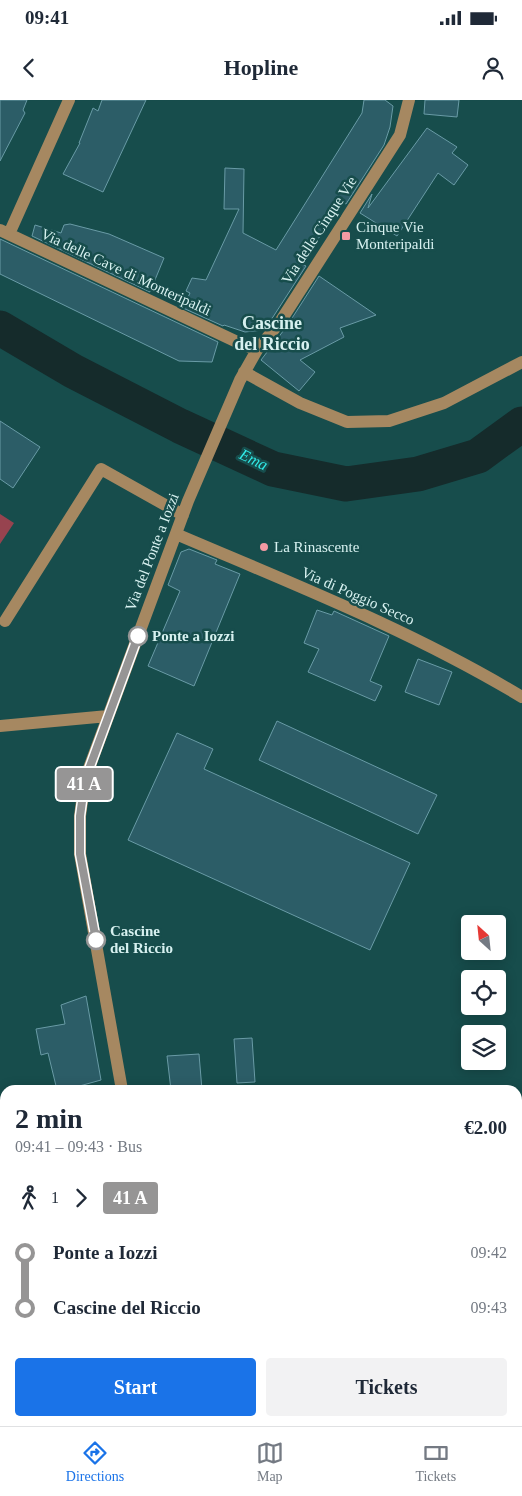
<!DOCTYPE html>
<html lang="en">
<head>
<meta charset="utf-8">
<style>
  body { margin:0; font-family:Georgia,serif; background:#f2f2f3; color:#1f2937; height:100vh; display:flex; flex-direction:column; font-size:19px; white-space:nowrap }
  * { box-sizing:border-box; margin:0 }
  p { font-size:16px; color:#747a83 }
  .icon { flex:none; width:28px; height:28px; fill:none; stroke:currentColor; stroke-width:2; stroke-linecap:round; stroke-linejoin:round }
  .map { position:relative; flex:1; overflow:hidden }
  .details { position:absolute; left:0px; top:985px; width:522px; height:341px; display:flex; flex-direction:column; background:#fff; border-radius:15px 15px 0 0; box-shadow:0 2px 12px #0003 }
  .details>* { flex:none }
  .badge { padding:0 10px; border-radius:4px; font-size:18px; line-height:32px }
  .needle { width:32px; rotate:333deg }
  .controls { position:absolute; left:461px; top:815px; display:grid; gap:10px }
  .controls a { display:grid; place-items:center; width:45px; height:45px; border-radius:5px; background:#fff; box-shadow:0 2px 12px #0003; font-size:25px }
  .map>.badge { position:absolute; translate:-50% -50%; box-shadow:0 0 0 2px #fff }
  .legs { display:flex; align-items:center; gap:8px; height:55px; padding:0 15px; font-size:16px }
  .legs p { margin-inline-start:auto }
  .summary { display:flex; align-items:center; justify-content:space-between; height:85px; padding:0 15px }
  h1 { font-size:28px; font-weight:600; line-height:38px }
  .cta { display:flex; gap:10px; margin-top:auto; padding:10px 15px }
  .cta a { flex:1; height:58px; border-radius:5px; background:#1a73e8; color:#fff; font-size:20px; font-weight:600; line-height:58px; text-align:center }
  .cta a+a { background:#f2f2f3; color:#1f2937 }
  ul { padding:0 15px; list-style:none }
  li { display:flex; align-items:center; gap:18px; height:55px; font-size:19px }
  li i { display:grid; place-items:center; width:8px; height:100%; margin:0 6px; background:currentColor }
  li i::after { content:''; width:12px; height:12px; margin:-6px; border:4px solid; border-radius:50%; background:#fff }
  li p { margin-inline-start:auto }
  li:first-child i { background:linear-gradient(#0000 50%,currentColor 0) }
  li:last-child i { background:linear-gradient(currentColor 50%,#0000 0) }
  .status { display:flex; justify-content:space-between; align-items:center; height:35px; padding:0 25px; background:#fff; direction:ltr }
  .status svg { height:14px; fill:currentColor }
  header { display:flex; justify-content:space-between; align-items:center; height:65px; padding:0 15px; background:#fff; font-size:22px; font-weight:600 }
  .tab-bar { display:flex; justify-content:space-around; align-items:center; height:70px; border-top:1px solid #e0e1e3; background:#fff; font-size:14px; color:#747a83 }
  .tab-bar a { display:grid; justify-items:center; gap:2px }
  .tab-bar .selected { color:#1a73e8 }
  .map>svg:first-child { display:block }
  .green { fill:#97434f }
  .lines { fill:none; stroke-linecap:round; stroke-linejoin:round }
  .river { stroke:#152b2b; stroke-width:35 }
  .building { fill:#2c5d67; stroke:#699ba6 }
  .minor { stroke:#a68861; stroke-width:12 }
  .line-1-casing { stroke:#fff; stroke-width:11 }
  .line-1 { stroke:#969595; stroke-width:8 }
  .poi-dot { fill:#f49aa3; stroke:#174d4c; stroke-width:2 }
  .stop-1-dot { fill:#fff; stroke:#969595; stroke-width:2.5 }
  .labels { text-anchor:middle; stroke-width:5; stroke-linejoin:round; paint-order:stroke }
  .poi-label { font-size:15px; fill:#d7f1f0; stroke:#174d4c; text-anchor:start }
  .street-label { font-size:15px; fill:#d7f1f0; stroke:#174d4c }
  .stop-label { font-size:15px; font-weight:bold; fill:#d7f1f0; stroke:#174d4c; text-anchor:start }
  .water-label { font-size:16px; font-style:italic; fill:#31ebe8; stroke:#174d4c }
  .quarter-label { font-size:18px; font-weight:bold; fill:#d7f1f0; stroke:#174d4c }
</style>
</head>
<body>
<div class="status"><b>09:41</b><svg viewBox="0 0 49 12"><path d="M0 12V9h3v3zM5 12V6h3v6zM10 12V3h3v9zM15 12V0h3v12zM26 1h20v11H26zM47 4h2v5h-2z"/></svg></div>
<header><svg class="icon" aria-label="back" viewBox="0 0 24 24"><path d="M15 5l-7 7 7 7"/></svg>Hopline<svg class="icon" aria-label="person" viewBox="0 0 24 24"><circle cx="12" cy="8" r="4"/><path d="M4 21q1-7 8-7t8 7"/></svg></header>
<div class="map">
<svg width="522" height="1326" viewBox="0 0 522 1326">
  <rect width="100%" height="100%" fill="#174d4c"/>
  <path class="green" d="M 0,414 L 14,423 L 0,444 Z"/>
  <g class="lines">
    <path class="river" d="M 0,228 L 73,271 L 180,326 L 273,369 L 346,384 L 418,374 L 478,356 L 522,324"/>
  </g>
  <path class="building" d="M 0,0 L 27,0 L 23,10 L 25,13 L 0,61 Z
    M 102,0 L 146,0 L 103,92 L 63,74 L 80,43 L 79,43 L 93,8 L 98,11 Z
    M 364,0 L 385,0 L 393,6 L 390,27 L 384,45 L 346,104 L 342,102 L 302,164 L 306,166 L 273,217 L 263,230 L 245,232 L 224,225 L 223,226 L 183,208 L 190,193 L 186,191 L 192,178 L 206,180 L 239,109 L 224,109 L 225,68 L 244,69 L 243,133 L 276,150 L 362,13 Z
    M 425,0 L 459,0 L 457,17 L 424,14 Z
    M 427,28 L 457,47 L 452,53 L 468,65 L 454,85 L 438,73 L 397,136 L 360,113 L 372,94 L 368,108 Z
    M 70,124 L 109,134 L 164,158 L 150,192 L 32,136 L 35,125 L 61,133 L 64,125 Z
    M 0,139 L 218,242 L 212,262 L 179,261 L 0,174 Z
    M 319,176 L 376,215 L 340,228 L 344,237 L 300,260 L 315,272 L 299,291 L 261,260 L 287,226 Z
    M 0,321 L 40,347 L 13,388 L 0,379 Z
    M 189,449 L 217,460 L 215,464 L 240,474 L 194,586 L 148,566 L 180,491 L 168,485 L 181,452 Z
    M 317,510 L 332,515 L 334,511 L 389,536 L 370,581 L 382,586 L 375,601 L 308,572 L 319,549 L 304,543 Z
    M 418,559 L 452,572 L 439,605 L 405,592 Z
    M 277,621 L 437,695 L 418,734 L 259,660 Z
    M 177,633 L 213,649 L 204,669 L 410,763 L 370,850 L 128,740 Z
    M 86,896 L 101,980 L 65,990 L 57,990 L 48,953 L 41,955 L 36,929 L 65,924 L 61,905 Z
    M 252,938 L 255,982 L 237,983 L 234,939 Z
    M 199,954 L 202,990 L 171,990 L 167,956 Z"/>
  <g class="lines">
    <path class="minor" d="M 0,130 L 235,241 L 257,250
      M 9,134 L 69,0
      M 244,272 L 300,303 L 347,322 L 389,321 L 444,303 L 522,262
      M 176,434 C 293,484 413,531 522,597
      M 5,521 L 101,369 L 183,415
      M 0,626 L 108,616
      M 122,990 L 80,754 L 80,716 L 85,679 L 188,401 L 240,280 L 257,250 L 280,222 L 400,35 L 409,0
      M 0,1021 L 5,1019
      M 518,1229 L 522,1229
      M 117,1321 L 120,1326
      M 396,1321 L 399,1326"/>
  </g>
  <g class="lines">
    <defs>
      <path id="line-1" d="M 96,840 L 80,754 L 80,716 L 85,680 L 138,536"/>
    </defs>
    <use href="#line-1" class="line-1-casing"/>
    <use href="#line-1" class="line-1"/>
  </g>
  <g class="poi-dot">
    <rect x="341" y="131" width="10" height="10" rx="2.5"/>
    <circle cx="264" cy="447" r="5"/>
  </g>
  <g class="stop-1-dot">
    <circle cx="138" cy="536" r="9"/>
    <circle cx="96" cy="840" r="9"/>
  </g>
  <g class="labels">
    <g class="poi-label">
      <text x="356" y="132">Cinque Vie<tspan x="356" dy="17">Monteripaldi</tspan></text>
      <text x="274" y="452">La Rinascente</text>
    </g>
    <g class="street-label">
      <text transform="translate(319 130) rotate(-57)" y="5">Via delle Cinque Vie</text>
      <text transform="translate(126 172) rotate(25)" y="5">Via delle Cave di Monteripaldi</text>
      <text transform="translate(152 452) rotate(-69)" y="5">Via del Ponte a Iozzi</text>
      <text transform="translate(358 496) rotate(24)" y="5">Via di Poggio Secco</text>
    </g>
    <g class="stop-label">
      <text x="152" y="541">Ponte a Iozzi</text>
      <text x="110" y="836">Cascine<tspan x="110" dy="17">del Riccio</tspan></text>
    </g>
    <g class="water-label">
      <text transform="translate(254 359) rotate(26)" y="6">Ema</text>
    </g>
    <g class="quarter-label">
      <text x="272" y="229">Cascine<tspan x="272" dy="21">del Riccio</tspan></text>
    </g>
  </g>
</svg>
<div class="controls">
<a><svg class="needle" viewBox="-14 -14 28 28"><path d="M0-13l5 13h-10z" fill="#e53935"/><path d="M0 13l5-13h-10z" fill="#747a83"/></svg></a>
<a><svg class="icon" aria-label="locate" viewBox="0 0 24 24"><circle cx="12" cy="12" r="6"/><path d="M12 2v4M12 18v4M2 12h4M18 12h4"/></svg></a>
<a><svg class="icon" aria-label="layers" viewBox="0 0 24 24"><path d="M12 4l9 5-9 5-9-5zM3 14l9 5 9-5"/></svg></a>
</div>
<b class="badge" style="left:84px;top:684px;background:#969595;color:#fff">41 A</b>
<section class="details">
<div class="summary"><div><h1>2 min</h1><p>09:41 – 09:43 · Bus</p></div><b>€2.00</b></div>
<div class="legs"><svg class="icon" aria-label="walk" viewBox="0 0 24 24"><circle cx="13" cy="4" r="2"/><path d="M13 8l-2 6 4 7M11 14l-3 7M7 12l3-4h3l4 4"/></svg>1<svg class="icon" aria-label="forward" viewBox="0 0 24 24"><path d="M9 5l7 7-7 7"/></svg><b class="badge" style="background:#969595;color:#fff">41 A</b></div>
<ul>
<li><i style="color:#969595"></i><b>Ponte a Iozzi</b><p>09:42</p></li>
<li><i style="color:#969595"></i><b>Cascine del Riccio</b><p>09:43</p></li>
</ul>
<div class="cta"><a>Start</a><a>Tickets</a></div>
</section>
</div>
<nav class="tab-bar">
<a class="selected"><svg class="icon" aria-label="directions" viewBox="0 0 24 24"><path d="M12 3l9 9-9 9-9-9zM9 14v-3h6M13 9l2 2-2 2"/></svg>Directions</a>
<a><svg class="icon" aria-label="map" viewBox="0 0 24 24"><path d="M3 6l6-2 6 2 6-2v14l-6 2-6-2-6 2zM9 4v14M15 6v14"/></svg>Map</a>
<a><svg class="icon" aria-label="tickets" viewBox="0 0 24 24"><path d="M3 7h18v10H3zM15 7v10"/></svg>Tickets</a>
</nav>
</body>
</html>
